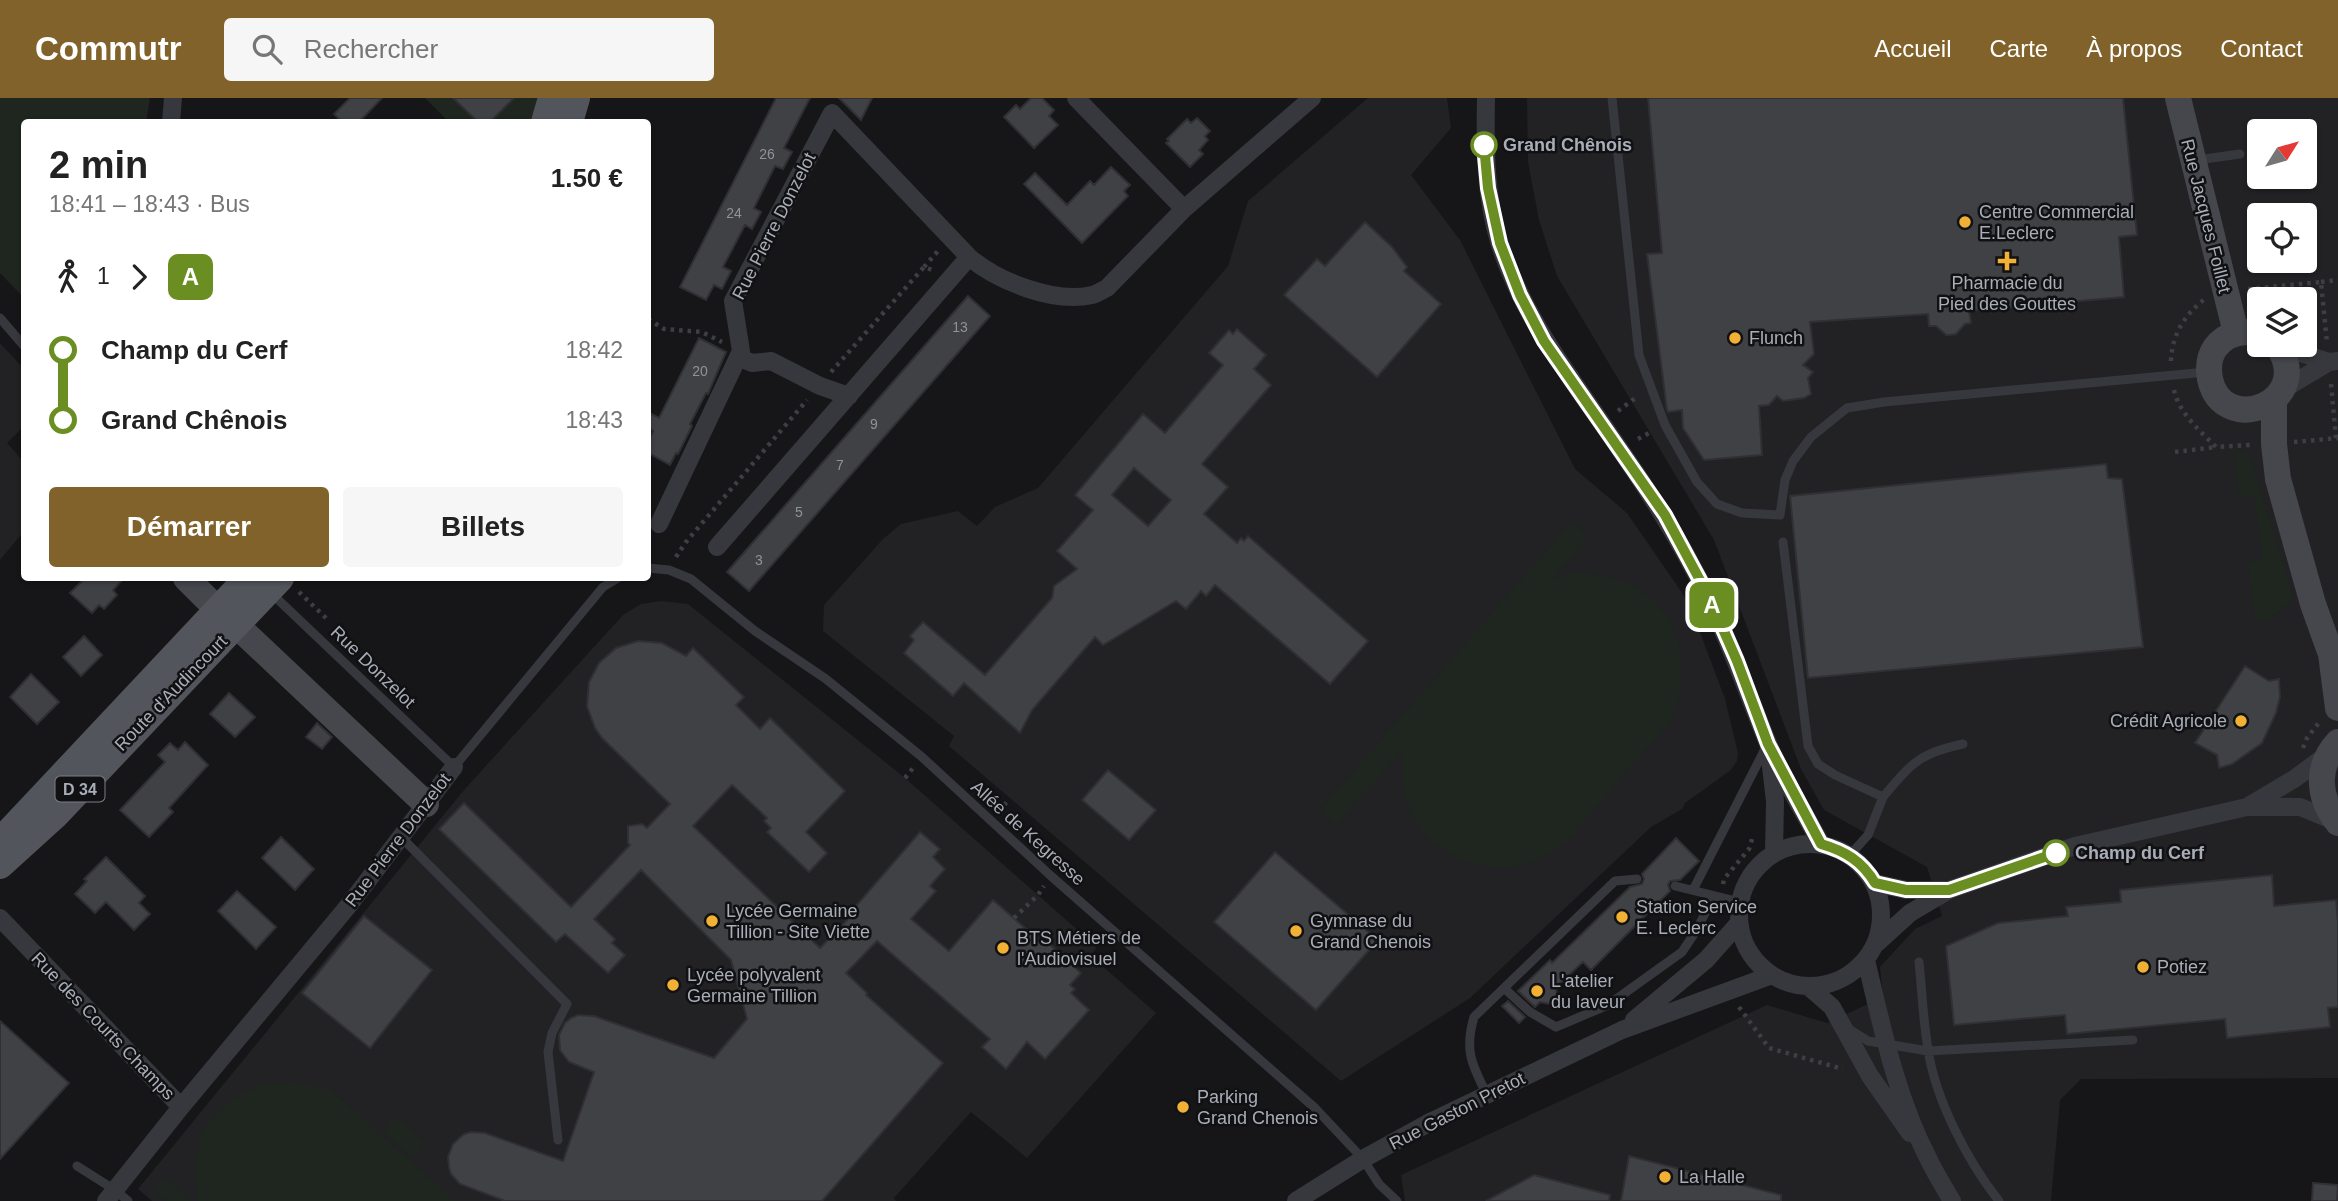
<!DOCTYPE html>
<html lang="fr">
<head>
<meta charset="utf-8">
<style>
  body { margin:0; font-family:Arial,sans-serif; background:#f6f6f6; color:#222; height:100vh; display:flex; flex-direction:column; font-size:26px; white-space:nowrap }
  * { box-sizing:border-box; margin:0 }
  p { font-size:23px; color:#767676 }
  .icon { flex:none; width:38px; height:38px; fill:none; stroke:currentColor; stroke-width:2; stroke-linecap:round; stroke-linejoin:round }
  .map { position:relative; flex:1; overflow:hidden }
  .side { position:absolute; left:21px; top:21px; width:630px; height:462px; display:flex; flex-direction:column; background:#fff; border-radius:7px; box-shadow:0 2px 5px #0004 }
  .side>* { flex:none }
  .badge { padding:0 14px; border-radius:10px; font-size:24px; line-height:46px }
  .needle { width:46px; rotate:53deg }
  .fabs { position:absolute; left:2247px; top:21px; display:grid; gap:14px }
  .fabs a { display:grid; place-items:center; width:70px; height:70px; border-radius:7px; background:#fff; box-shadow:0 2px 5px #0004; font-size:35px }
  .map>.badge { position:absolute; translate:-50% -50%; box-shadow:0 0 0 4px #fff }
  .legs { display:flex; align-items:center; gap:10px; height:77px; padding:0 28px; font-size:23px }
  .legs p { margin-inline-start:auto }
  .overview { display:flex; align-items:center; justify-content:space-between; height:119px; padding:0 28px }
  h1 { font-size:38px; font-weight:700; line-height:52px }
  .action { display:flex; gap:14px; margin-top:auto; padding:14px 28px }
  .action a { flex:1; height:80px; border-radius:7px; background:#80622a; color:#fff; font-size:28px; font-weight:700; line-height:80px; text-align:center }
  .action a+a { background:#f6f6f6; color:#222 }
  ul { padding:0 28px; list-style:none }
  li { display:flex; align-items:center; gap:24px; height:70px; font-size:26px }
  li i { display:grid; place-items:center; width:10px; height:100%; margin:0 9px; background:currentColor }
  li i::after { content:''; width:18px; height:18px; margin:-9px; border:5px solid; border-radius:50%; background:#fff }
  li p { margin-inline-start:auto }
  li:first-child i { background:linear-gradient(#0000 50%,currentColor 0) }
  li:last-child i { background:linear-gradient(currentColor 50%,#0000 0) }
  header { display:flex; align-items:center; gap:42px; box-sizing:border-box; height:98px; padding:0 35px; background:#80622a; color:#fff }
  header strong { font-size:33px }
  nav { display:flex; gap:38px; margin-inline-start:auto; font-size:24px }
  .search { width:490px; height:63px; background:#f6f6f6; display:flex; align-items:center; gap:18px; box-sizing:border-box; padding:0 24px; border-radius:7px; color:#767676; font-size:26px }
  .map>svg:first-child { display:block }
  .built { fill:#222225; fill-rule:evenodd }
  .green { fill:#1e261f }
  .building { fill:#404145; stroke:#303034; stroke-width:2; fill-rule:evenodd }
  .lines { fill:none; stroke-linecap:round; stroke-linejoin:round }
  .path { stroke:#3d3f44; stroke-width:4.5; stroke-dasharray:3.5 5; stroke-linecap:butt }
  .lane { stroke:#37383d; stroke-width:9 }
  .street { stroke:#37383d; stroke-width:18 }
  .secondary { stroke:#45474d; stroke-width:26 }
  .primary { stroke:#53555c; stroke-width:28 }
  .line-1-casing { stroke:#fff; stroke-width:16 }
  .line-1 { stroke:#6b8e23; stroke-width:10 }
  .stop-1-dot { fill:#fff; stroke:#6b8e23; stroke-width:3.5 }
  .poi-dot { fill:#f2b134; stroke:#111113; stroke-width:2.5 }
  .labels { text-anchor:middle; stroke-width:5; stroke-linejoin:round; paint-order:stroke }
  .number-label { font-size:14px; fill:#8e929b }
  .shield { fill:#111113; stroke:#7b7e86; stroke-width:2 }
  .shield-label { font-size:16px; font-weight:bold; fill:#a8adb8 }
  .stop-label { font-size:18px; font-weight:bold; fill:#a8adb8; stroke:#111113; text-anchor:start }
  .poi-label { font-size:18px; fill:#a8adb8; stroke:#111113; text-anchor:start }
  .street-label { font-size:18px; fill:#a8adb8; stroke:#111113 }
</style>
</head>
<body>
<header>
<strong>Commutr</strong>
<div class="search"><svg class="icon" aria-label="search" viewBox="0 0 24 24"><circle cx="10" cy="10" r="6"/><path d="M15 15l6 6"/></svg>Rechercher</div>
<nav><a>Accueil</a><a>Carte</a><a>À propos</a><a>Contact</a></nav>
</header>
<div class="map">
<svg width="2338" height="1103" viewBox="0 0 2338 1103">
  <rect width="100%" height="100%" fill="#161618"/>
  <path class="built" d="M 1368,0 L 1447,0 L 1451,30 L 1411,77 L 1460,142 L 1575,371 L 1627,415 L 1689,505 L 1725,601 L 1738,655 L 1737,663 L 1731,672 L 1685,705 L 1682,711 L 1651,729 L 1470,900 L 1341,983 L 949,648 L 954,638 L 823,533 L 824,507 L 883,441 L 901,426 L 958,413 L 977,428 L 995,409 L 1038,390 L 1228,168 L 1248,103 Z
    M 1527,0 L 2338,0 L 2338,980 L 2081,981 L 2060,1002 L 2051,1103 L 1405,1103 L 1401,1077 L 1767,907 L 1827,925 L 1883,899 L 1880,869 L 1915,831 L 1942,818 L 1927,769 L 1824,712 L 1801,671 L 1714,442 L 1557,178 L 1539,122 L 1528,64 ZM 2259,33 L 2305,33 L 2305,79 L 2259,79 ZM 2259,117 L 2305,117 L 2305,163 L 2259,163 ZM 2259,201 L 2305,201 L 2305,247 L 2259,247 Z
    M 0,245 L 24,271 L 24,328 L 7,345 L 24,364 L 24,433 L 0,462 Z
    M 661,503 L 688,506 L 905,680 L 1097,849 L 1091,858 L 1156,915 L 1027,1060 L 971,1014 L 894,1100 L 896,1103 L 152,1103 L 138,1091 L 464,692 L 623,517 L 641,506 Z"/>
  <path class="green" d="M 0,0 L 150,0 L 146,24 L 24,24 L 24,200 L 0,175 Z
    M 425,0 L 538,0 L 530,24 L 449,24 Z
    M 2234,353 L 2249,356 L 2294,502 L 2265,523 L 2255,522 L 2248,465 L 2262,462 L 2255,399 L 2239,399 Z
    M 1572,424 L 1588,439 L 1550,484 C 1556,481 1563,477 1570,476 C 1586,473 1602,477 1618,482 C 1678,502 1694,565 1672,621 C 1645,652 1619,683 1592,714 C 1581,726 1570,743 1556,752 C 1504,786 1439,768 1411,714 C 1400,694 1403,672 1402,652 L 1336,727 L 1320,712 Z
    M 297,985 L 330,992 L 456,1103 L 198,1103 C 190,1054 201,1014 248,993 C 253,991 259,987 264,986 C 274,984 287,985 297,985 Z
    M 396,1019 L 425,1045 L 412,1060 L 383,1033 Z
    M 165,1079 L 192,1103 L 166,1103 L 154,1092 Z"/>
  <path class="building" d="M 350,0 L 382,0 L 359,24 L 342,24 L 334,16 Z
    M 453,0 L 514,0 L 490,24 L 478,24 Z
    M 776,0 L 810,0 L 784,50 L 792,54 L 783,71 L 775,68 L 754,110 L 761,114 L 752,131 L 745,127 L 723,169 L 731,173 L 722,191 L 714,187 L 706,202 L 680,189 Z
    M 839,0 L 872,0 L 861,22 Z
    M 1031,0 L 1042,0 L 1054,12 L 1049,18 L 1058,27 L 1034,50 L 1004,19 L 1016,7 L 1020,11 Z
    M 1648,0 L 2123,0 L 2137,137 L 2119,139 L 2124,199 L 1969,213 L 1971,225 L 1965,226 L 1956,236 L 1950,237 L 1946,237 L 1936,228 L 1929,228 L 1928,216 L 1810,224 L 1814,256 L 1803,267 L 1813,274 L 1808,280 L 1811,296 L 1804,300 L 1783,303 L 1777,298 L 1769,307 L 1759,308 L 1762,357 L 1704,362 L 1683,330 L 1682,312 L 1668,314 L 1667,312 L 1647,156 L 1662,155 Z
    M 1197,20 L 1210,33 L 1205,38 L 1208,42 L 1199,52 L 1203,56 L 1190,69 L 1166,45 L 1169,43 L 1167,41 L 1187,21 L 1191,25 Z
    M 1111,69 L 1130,87 L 1124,93 L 1128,98 L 1082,145 L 1024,86 L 1035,75 L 1067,107 L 1090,83 L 1094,87 Z
    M 1365,124 L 1392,149 L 1407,169 L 1404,173 L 1441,206 L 1377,279 L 1284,197 L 1317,161 L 1325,168 Z
    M 968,198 L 990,218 L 749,493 L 727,474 Z
    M 1237,231 L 1266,257 L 1254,271 L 1271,287 L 1202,366 L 1228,389 L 1204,416 L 1237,445 L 1241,440 L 1244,443 L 1248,438 L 1368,543 L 1330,586 L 1215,487 L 1206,498 L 1201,493 L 1186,511 L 1176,503 L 1103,547 L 1095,539 L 1032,612 L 1020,635 L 964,585 L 953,598 L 904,555 L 914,542 L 910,538 L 923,524 L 985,577 L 1052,500 L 1054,488 L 1077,471 L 1057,453 L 1093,412 L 1075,397 L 1143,316 L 1165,335 L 1223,267 L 1209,255 L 1229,232 L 1233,236 ZM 1134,370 L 1171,402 L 1148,428 L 1112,397 Z
    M 699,240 L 726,254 L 708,296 L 706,295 L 690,326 L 692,328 L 678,356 L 676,355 L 670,367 L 648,355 L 648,344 L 653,333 L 648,329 L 648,314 L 659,320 Z
    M 2106,366 L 2108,380 L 2122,381 L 2143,549 L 1808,580 L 1790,398 Z
    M 85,480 L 124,480 L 113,492 L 117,497 L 104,511 L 99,507 L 92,515 L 70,495 Z
    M 84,538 L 102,557 L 81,578 L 63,559 Z
    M 638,543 L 662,545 L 686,558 L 693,550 L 744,599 L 736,607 L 760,631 L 770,620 L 845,693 L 806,734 L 827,755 L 809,774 L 767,734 L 771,730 L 764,723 L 767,720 L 732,687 L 693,728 L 820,850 L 851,818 L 849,816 L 920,734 L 940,751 L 933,759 L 945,771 L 930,788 L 936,793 L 911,821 L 949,853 L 993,802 L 1042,845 L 1045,842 L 1081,875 L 1070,887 L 1075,891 L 1071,895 L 1089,912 L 1045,961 L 1027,944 L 1006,971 L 982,949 L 990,941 L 877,843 L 846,875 L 867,895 L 866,897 L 943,965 L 822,1103 L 505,1103 L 460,1086 L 451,1076 L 449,1069 L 448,1059 L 453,1046 L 464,1036 L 471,1034 L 485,1035 L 563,1063 L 594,974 L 569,964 L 560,952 L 559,937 L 565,925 L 571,920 L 578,917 L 594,918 L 714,960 L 747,921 L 731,862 L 641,772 L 594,821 L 615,841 L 612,845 L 625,857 L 608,875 L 565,836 L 556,844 L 439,731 L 464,705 L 571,809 L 630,747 L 628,745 L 628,728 L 642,726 L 647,730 L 670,706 L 602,640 L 595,630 L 587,608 L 589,584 L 599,565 L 616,550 Z
    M 2245,568 L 2269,583 L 2279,581 L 2280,599 L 2276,615 L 2262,645 L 2232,666 L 2219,670 L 2217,657 L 2195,645 Z
    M 31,576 L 59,604 L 37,626 L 10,599 Z
    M 229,595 L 255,619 L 235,639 L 210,616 Z
    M 317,625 L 332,639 L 322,651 L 306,639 Z
    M 185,644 L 208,667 L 169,710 L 173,714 L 149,739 L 120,712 L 165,664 L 158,657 L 170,645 L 178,652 Z
    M 1108,672 L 1156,712 L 1129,742 L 1082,702 Z
    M 281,739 L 314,771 L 295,792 L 262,760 Z
    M 1676,740 L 1699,763 L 1680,782 L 1670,783 L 1668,787 L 1670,793 L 1591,872 L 1583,864 L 1556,889 L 1557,899 L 1550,906 L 1540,904 L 1535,909 L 1518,893 L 1550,862 L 1552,865 L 1630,789 L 1642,786 L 1644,781 L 1642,776 Z
    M 1275,754 L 1378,842 L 1316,912 L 1214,824 Z
    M 106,759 L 145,798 L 139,805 L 150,816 L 134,832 L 106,804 L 95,815 L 75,796 L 87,783 L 84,781 Z
    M 2272,777 L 2274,808 L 2336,802 L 2338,825 L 2338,909 L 2328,910 L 2330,929 L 2227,940 L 2225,921 L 2067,936 L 2065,917 L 1954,927 L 1946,848 L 1998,825 L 2068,818 L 2066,809 L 2121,804 L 2120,792 Z
    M 237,793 L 276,829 L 256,851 L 218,813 Z
    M 364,818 L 432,872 L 370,950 L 302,895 Z
    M 1508,903 L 1525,919 L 1519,925 L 1502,908 Z
    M 0,923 L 69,985 L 0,1061 Z
    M 1629,1058 L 1781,1097 L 1781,1103 L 1621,1103 Z
    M 1534,1077 L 1610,1097 L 1609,1103 L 1486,1103 Z
    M 2313,1085 L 2338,1087 L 2337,1103 L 2312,1103 Z"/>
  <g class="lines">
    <path class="path" d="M 924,169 L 938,153
      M 2321,184 L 2338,182
      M 2248,191 L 2321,184 L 2327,245
      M 648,221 L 664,231 L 702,234 L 722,244
      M 2171,263 C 2172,236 2185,216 2206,200
      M 831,274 L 924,169 L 932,172
      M 2331,286 L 2336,340
      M 2174,292 C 2179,315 2200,333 2216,349 L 2251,347
      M 1618,313 L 1638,298
      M 1638,341 L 1653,333
      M 2294,344 L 2338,340
      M 2175,354 L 2216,349
      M 676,459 L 686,444 L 807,302
      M 299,494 L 326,520
      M 2303,650 L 2307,640 L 2321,622
      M 905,680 L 913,670
      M 998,713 L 1010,701
      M 1723,786 L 1724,781 L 1749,751 L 1753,738
      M 1014,820 L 1038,797 L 1044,788
      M 1739,909 L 1769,950 L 1843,971"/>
    <path class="lane" d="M 1612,0 L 1639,257 L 1665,327 L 1697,384 L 1717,406 L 1742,415 L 1780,417 L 1785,382 L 1793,363 L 1811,339 L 1847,310 L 1884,304 L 2207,274
      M 2197,62 L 2240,56
      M 0,220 L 24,248
      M 1783,444 L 1808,648 L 1818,666 L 1835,677 L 1883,699 C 1911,666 1919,655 1963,646
      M 648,470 L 669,472 L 691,481 L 755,533 L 826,581 L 922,659 L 1051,778 L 1315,1010 L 1363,1061 L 1379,1086 L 1397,1103
      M 270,494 L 454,669 L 603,489 L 618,480
      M 401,739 L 567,906 L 552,935 L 548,954 L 558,1042
      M 1850,757 L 1868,737 L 1883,699
      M 1675,788 L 1740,804
      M 1693,792 L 1767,647
      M 1919,864 C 1922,893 1923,922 1928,951 C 1935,1001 1968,1064 1999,1103
      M 1504,890 L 1530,914 L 1556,929 L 1608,907 L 1682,854 L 1696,833 L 1714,798
      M 1849,931 L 1868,943 L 1928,953 L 2133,942
      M 1487,997 C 1472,967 1464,953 1474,919 L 1615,783 L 1637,781
      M 77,1068 L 115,1092 L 128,1103"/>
    <path class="street" d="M 1076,0 L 1184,111
      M 1486,0 C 1485,49 1485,99 1500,147 C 1523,218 1566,273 1608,334 C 1638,377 1667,421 1692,468 C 1723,524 1743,584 1767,643 C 1781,678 1803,712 1821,746
      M 171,24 L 173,0
      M 2279,248 L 2329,264
      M 738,259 L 752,265 L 771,263 L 820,288 L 849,298
      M 2282,292 L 2329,264 L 2338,263
      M 659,426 L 741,253 L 733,203 L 832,15 L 969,159 C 997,183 1054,206 1092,197 C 1097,196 1102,192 1107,190 L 1184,111 L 1312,0
      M 717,449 L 969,159
      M 1770,660 L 1775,703 L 1774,755
      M 2247,709 L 2294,681 L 2328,656
      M1739 817a71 71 0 1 1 142 0a71 71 0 1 1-142 0Z
      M 1875,785 L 1906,792 L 1949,792
      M 0,820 L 181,1009
      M 1877,845 L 1910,815 L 1949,792 L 2075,748 L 2247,709 L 2300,709 L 2337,724
      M 1866,862 C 1882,929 1896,998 1928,1060 C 1935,1075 1944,1089 1952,1103
      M 1809,889 L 1832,909 L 1870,978 L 1910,1035
      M 1634,922 L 1706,862 L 1739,825
      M 106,1103 L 181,1009 L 349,807 L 454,669
      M 1296,1103 L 1363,1061 L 1432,1023 L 1622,932 L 1772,877"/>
    <path class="secondary" d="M 2178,0 L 2236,235
      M 2259,235 C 2243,232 2226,235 2215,250 C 2209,259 2208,270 2210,281 C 2223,341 2317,303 2277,247
      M 2274,301 L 2274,346 L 2278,381 L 2313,506 L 2331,556 L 2338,610
      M 186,480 L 218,512
      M 236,527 L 426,706
      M 2338,644 C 2315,669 2318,700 2338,725"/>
    <path class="primary" d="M 545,24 L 552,0
      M 569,24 L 576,0
      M 0,744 L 248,480
      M 0,767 L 54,718 L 280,480"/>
  </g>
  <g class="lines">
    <defs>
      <path id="line-1" d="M 1484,47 L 1488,90 L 1500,145 L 1520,197 L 1544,243 L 1665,417 L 1709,499 L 1737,563 L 1768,646 L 1821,746 C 1845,753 1862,763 1875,785 L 1906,792 L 1949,792 L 2056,755"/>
    </defs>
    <use href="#line-1" class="line-1-casing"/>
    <use href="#line-1" class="line-1"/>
  </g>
  <g class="stop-1-dot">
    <circle cx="1484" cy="47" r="12"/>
    <circle cx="2056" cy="755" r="12"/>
  </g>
  <g class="poi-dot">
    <circle cx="1965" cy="124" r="7"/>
    <path d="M2003.5 152.5h7v7h7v7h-7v7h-7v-7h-7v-7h7z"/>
    <circle cx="1735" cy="240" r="7"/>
    <circle cx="2241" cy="623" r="7"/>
    <circle cx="1622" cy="819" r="7"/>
    <circle cx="712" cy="823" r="7"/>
    <circle cx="1296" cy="833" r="7"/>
    <circle cx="1003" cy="850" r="7"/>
    <circle cx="2143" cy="869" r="7"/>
    <circle cx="673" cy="887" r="7"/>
    <circle cx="1537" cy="893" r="7"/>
    <circle cx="1183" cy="1009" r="7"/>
    <circle cx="1665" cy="1079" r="7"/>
  </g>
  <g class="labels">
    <g class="number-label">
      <text x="767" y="61">26</text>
      <text x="734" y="120">24</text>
      <text x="960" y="234">13</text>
      <text x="700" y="278">20</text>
      <text x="874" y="331">9</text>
      <text x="840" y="372">7</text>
      <text x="799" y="419">5</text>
      <text x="759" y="467">3</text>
    </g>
    <rect class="shield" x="55.5" y="678.5" width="49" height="25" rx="5"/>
    <g class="shield-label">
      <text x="80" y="697">D 34</text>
    </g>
    <g class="stop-label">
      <text x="1503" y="53">Grand Chênois</text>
      <text x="2075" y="761">Champ du Cerf</text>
    </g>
    <g class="poi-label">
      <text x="1979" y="120">Centre Commercial<tspan x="1979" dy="21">E.Leclerc</tspan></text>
      <text x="2007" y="191" text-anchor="middle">Pharmacie du<tspan x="2007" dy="21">Pied des Gouttes</tspan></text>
      <text x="1749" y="246">Flunch</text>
      <text x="2227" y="629" text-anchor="end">Crédit Agricole</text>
      <text x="1636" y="815">Station Service<tspan x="1636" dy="21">E. Leclerc</tspan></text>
      <text x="726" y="819">Lycée Germaine<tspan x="726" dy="21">Tillion - Site Viette</tspan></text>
      <text x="1310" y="829">Gymnase du<tspan x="1310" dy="21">Grand Chenois</tspan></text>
      <text x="1017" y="846">BTS Métiers de<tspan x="1017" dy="21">l'Audiovisuel</tspan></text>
      <text x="2157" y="875">Potiez</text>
      <text x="687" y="883">Lycée polyvalent<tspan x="687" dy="21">Germaine Tillion</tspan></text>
      <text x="1551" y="889">L'atelier<tspan x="1551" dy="21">du laveur</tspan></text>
      <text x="1197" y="1005">Parking<tspan x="1197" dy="21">Grand Chenois</tspan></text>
      <text x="1679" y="1085">La Halle</text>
    </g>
    <g class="street-label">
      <text transform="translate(2206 118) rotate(76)" y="6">Rue Jacques Foillet</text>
      <text transform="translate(774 128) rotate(-63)" y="6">Rue Pierre Donzelot</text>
      <text transform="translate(373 569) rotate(44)" y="6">Rue Donzelot</text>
      <text transform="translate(171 595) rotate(-46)" y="6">Route d'Audincourt</text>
      <text transform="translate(1028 735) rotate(42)" y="6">Allée de Kegresse</text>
      <text transform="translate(398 742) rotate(-53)" y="6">Rue Pierre Donzelot</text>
      <text transform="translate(103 928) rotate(46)" y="6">Rue des Courts Champs</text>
      <text transform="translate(1457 1013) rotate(-27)" y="6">Rue Gaston Pretot</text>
    </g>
  </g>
</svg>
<div class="fabs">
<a><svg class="needle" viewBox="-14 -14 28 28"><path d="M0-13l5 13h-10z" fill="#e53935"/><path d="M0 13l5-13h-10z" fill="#767676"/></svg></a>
<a><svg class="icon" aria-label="locate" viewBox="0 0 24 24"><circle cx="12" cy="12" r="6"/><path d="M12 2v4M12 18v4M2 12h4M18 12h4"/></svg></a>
<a><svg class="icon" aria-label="layers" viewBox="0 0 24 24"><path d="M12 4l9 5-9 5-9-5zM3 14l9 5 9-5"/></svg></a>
</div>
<b class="badge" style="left:1712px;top:507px;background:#6b8e23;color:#fff">A</b>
<section class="side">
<div class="overview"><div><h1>2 min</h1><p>18:41 – 18:43 · Bus</p></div><b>1.50 €</b></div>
<div class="legs"><svg class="icon" aria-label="walk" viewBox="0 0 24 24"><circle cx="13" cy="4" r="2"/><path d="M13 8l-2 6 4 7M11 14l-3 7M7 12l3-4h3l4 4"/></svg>1<svg class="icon" aria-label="forward" viewBox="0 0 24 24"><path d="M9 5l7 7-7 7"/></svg><b class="badge" style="background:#6b8e23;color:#fff">A</b></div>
<ul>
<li><i style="color:#6b8e23"></i><b>Champ du Cerf</b><p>18:42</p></li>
<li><i style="color:#6b8e23"></i><b>Grand Chênois</b><p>18:43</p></li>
</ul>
<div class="action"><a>Démarrer</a><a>Billets</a></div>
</section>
</div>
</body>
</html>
